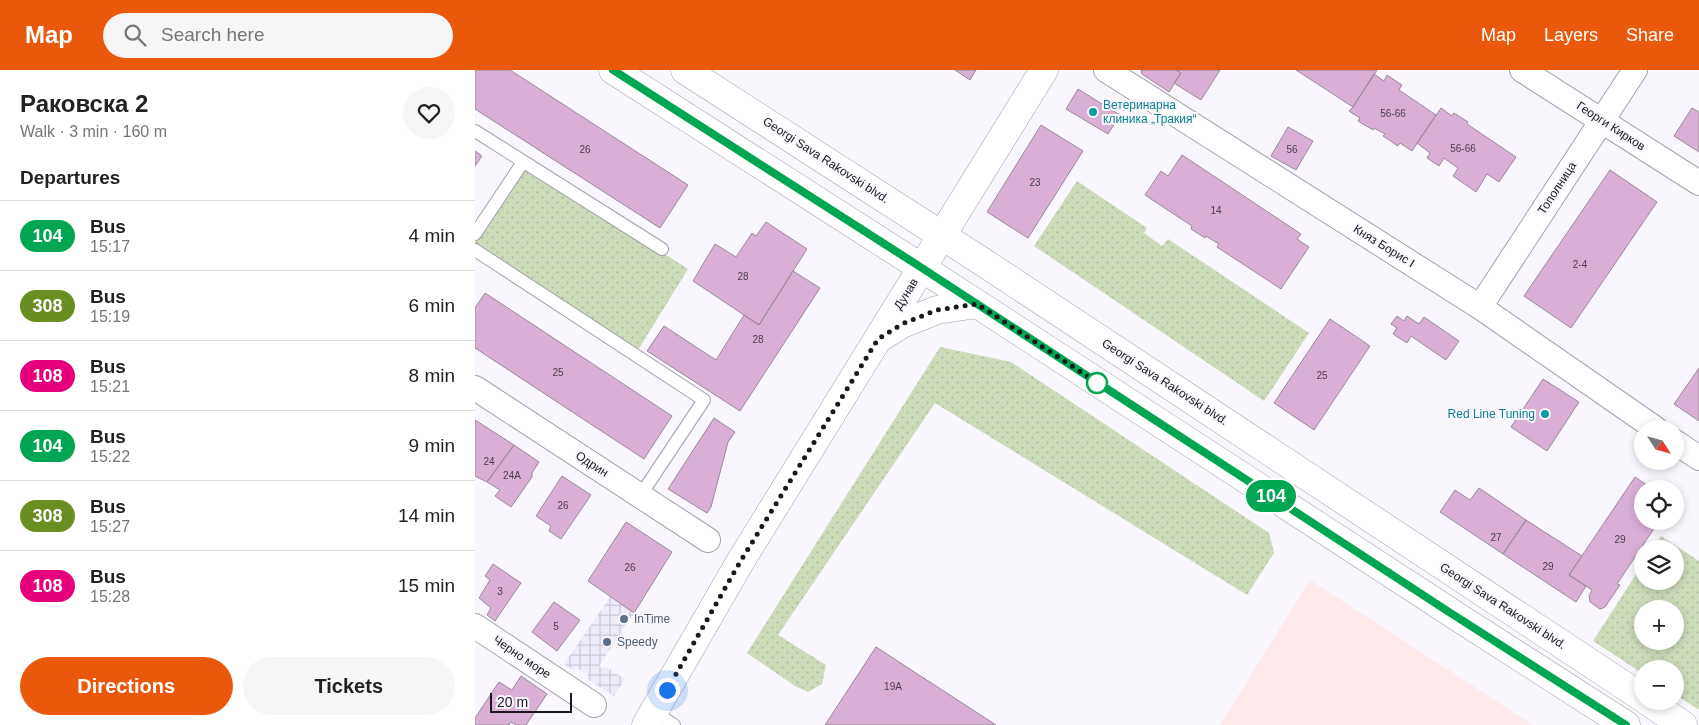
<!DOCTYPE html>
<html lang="en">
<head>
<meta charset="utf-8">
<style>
  body { margin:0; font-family:Arial,sans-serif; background:#f6f6f6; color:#222; height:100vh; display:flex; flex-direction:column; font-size:19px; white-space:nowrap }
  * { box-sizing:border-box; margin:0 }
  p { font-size:16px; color:#767676 }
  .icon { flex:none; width:28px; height:28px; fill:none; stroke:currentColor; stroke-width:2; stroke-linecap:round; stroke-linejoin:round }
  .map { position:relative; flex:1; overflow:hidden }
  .sheet { display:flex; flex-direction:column; background:#fff; width:475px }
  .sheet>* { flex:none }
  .badge { padding:0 10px; border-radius:16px; font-size:18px; line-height:32px }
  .needle { width:32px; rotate:126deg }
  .tools { position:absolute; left:1159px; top:350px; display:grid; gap:10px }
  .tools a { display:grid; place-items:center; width:50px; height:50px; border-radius:50%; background:#fff; box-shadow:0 2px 8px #0003; font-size:25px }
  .scale { position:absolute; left:15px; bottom:12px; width:82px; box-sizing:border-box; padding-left:5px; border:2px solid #1a191d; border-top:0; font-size:14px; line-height:18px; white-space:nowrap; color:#1a191d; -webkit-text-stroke:4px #f9f6fe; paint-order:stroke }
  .you { position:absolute; width:25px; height:25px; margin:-12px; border:4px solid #fff; border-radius:50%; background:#1a73e8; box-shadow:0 0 0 8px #1a73e833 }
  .map>.badge { position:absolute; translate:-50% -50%; box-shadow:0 0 0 2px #fff }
  h2 { padding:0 20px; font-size:19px; line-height:45px }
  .round { display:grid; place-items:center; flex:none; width:52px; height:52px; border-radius:26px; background:#f6f6f6 }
  .headline { display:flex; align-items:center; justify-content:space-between; height:85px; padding:0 20px }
  h1 { font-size:24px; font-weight:700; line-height:38px }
  .action { display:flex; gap:10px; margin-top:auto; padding:10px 20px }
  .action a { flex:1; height:58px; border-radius:30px; background:#ea580c; color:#fff; font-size:20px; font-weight:700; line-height:58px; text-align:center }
  .action a+a { background:#f6f6f6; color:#222 }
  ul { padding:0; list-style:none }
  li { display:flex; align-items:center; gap:15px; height:70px; padding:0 20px; border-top:1px solid #e0e0e0 }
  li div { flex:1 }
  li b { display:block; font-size:19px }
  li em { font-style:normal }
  li .badge { min-width:55px; font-weight:700; text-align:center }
  header { display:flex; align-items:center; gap:30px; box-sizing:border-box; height:70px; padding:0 25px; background:#ea580c; color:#fff }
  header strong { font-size:24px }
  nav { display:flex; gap:28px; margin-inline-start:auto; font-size:18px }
  .search { width:350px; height:45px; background:#f6f6f6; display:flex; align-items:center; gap:12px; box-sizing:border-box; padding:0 18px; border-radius:28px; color:#767676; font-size:19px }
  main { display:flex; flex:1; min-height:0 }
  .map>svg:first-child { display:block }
  .commercial { fill:#fde8ea }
  .industrial { fill:url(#industrial-grid) }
  .grass { fill:url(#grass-dots); fill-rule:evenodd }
  .building { fill:#d9afd5; stroke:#968c95 }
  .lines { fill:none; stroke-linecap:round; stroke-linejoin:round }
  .lane-casing { stroke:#a4a1ac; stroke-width:14 }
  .street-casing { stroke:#a4a1ac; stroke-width:26 }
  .secondary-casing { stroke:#a4a1ac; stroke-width:29 }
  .primary-casing { stroke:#a4a1ac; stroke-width:29 }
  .lane { stroke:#fff; stroke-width:12 }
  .street { stroke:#fff; stroke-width:24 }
  .secondary { stroke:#fff; stroke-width:28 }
  .primary { stroke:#fff; stroke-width:28 }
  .line-casing { stroke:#fff; stroke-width:11 }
  .line { stroke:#00a651; stroke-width:8 }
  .walk { stroke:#1a191d; stroke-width:5; stroke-dasharray:0 9 }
  .culture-dot { fill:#0f9aa8; stroke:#f9f6fe; stroke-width:2 }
  .stop-dot { fill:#fff; stroke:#00a651; stroke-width:2.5 }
  .service-dot { fill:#5c6f8a; stroke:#f9f6fe; stroke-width:2 }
  .labels { text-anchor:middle; stroke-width:4; stroke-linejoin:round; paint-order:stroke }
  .number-label { font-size:10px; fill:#4a3e4b }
  .culture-label { font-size:12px; fill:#0d838f; stroke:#f9f6fe; text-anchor:start }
  .street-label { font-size:12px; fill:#1a191d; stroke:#f9f6fe }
  .service-label { font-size:12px; fill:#4e5e75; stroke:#f9f6fe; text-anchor:start }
</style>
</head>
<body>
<header>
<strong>Map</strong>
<div class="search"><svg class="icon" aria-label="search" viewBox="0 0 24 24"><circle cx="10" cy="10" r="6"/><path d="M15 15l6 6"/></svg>Search here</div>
<nav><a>Map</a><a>Layers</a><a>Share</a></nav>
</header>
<main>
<section class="sheet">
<div class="headline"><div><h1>Раковска 2</h1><p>Walk · 3 min · 160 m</p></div><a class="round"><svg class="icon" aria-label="heart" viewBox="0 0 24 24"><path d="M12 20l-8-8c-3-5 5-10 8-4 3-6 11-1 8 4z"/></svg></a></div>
<h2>Departures</h2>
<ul>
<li><span class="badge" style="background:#00a651;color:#fff">104</span><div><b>Bus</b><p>15:17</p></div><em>4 min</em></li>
<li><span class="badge" style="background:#6b8e23;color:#fff">308</span><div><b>Bus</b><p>15:19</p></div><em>6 min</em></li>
<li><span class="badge" style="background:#e6007e;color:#fff">108</span><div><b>Bus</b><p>15:21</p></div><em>8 min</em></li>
<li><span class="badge" style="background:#00a651;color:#fff">104</span><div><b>Bus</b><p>15:22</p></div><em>9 min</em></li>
<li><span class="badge" style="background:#6b8e23;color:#fff">308</span><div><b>Bus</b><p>15:27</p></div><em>14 min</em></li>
<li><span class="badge" style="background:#e6007e;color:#fff">108</span><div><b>Bus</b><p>15:28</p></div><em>15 min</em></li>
</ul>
<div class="action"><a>Directions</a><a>Tickets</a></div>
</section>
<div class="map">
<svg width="1224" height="655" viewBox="0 0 1224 655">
  <defs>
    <pattern id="industrial-grid" width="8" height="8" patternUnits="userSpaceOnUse" patternTransform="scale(1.25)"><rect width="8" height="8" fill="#efeafa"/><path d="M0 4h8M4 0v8" fill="none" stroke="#ccc8d6"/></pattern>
    <pattern id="grass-dots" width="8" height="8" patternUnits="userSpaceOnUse" patternTransform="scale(1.25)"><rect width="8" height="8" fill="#ccdbba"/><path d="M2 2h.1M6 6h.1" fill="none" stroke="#afbb9f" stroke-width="1.8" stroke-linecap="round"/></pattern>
  </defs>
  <rect width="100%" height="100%" fill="#f9f6fe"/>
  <path class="commercial" d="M 835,510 L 1058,655 L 745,655 Z"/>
  <path class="industrial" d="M 135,527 L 159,543 L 124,596 L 128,599 L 129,596 L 150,609 L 139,626 L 112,609 L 113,605 L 100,597 L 98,600 L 89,594 Z"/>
  <path class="grass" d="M 48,92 L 213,199 L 160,285 L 0,180 L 0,164 Z
    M 602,111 L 672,158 L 669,163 L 687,176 L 693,169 L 834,263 L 789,331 L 559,176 Z
    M 465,277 L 536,292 L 794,463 L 799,483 L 772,525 L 460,333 L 303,565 L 351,595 L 347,614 L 333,622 L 320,616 L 272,583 Z
    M 1186,466 L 1224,491 L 1224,640 L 1200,624 L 1200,599 L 1168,599 L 1167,603 L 1118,571 L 1167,495 L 1168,511 L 1200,511 L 1200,479 L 1178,479 ZM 1168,539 L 1200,539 L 1200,571 L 1168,571 Z"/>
  <path class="building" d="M 0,0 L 35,0 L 213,115 L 185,158 L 0,39 Z
    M 480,0 L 501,0 L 495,10 Z
    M 666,0 L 701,0 L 706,3 L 694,22 L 667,4 Z
    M 701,0 L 745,0 L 726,30 L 699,13 L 706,3 Z
    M 821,0 L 902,0 L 878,37 Z
    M 899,4 L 909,11 L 912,5 L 927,15 L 924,20 L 961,45 L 937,81 L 925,73 L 923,76 L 908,66 L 910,64 L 899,58 L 898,60 L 883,51 L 885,48 L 874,41 L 878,37 Z
    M 603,19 L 645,45 L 633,64 L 591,39 Z
    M 966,38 L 977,46 L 979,43 L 993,52 L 992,54 L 1041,87 L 1024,112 L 1012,104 L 1001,122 L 978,106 L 983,98 L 969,88 L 964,96 L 952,88 L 955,83 L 942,73 Z
    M 1217,38 L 1224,42 L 1224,82 L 1199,66 Z
    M 566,55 L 608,81 L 553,168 L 512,142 Z
    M 813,57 L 838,71 L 821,100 L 796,86 Z
    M 0,81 L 7,86 L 0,96 Z
    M 707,85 L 826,164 L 822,169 L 834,177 L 806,219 L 742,177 L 744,174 L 731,166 L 730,168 L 716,159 L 717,156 L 670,125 L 686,101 L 693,106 Z
    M 1135,100 L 1182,132 L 1096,258 L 1049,226 Z
    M 291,152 L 332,179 L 284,255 L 218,211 L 240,174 L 261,187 L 277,163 L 281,166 Z
    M 318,201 L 345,218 L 265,341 L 172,281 L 189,256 L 241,290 L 269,245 L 284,255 Z
    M 10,223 L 197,346 L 169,389 L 0,278 L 0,238 Z
    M 922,246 L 929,251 L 932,246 L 944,254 L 949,247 L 984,271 L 971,290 L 936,266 L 932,273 L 918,264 L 922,258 L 916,254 Z
    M 855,249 L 895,276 L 839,360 L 799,333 Z
    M 1224,298 L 1224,351 L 1199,334 Z
    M 1068,309 L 1104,332 L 1072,381 L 1036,357 Z
    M 239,348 L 260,362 L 253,372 L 236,437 L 232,443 L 193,419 Z
    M 0,350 L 39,375 L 12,412 L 0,406 Z
    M 39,375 L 64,392 L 57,403 L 57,407 L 36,437 L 20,426 L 25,420 L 12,412 Z
    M 87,406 L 116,425 L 86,469 L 74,461 L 76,456 L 61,446 Z
    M 1160,407 L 1178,419 L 1168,419 L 1168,451 L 1184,451 L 1142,514 L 1145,515 L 1130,537 L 1125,539 L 1115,532 L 1114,526 L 1117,520 L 1094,505 Z
    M 1004,418 L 1051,450 L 1028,484 L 965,442 L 980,420 L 995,430 Z
    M 1051,450 L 1107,486 L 1094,505 L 1111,516 L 1101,532 L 1028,484 Z
    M 151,452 L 197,482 L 159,543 L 113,511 Z
    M 18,494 L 46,513 L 20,551 L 12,545 L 16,538 L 4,528 L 15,510 L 10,506 Z
    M 79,532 L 105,550 L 82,581 L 57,562 Z
    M 401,577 L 521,655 L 350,655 Z
    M 46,606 L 72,624 L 51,655 L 41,655 L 36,652 L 34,655 L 0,655 L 0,648 L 24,612 L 37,620 Z"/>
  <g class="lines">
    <defs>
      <path id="lane" d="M 0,61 L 187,179
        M 0,164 L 48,92
        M 0,180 L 229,330 L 165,426
        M 179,642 L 199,655"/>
      <path id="street" d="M 631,0 L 1005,237 L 1181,359
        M 1047,0 L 1224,113
        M 1005,237 L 1160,0
        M 0,318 L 233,470
        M 1200,372 L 1224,388
        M 0,556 L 119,635"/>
      <path id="secondary" d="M 171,655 L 265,492 L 569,0"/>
      <path id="primary" d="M 138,0 L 447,198 L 989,551 L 1151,655
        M 210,0 L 511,194 L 1168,628
        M 403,269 L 427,254 L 462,240 L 502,234
        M 1172,631 L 1208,655"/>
    </defs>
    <use href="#lane" class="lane-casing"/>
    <use href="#street" class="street-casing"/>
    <use href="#secondary" class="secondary-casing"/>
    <use href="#primary" class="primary-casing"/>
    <use href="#lane" class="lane"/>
    <use href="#street" class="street"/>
    <use href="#secondary" class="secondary"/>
    <use href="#primary" class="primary"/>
  </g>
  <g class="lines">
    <defs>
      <path id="line" d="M 138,0 L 447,198 L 974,542 L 1151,655"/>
    </defs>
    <use href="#line" class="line-casing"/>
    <use href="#line" class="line"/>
    <path class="walk" d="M 192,620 L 265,492 L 403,269 L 427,254 L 462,240 L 502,234 L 629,317 L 622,313"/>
  </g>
  <g class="culture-dot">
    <circle cx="618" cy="42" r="5"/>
    <circle cx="1070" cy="344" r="5"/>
  </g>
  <circle class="stop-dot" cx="622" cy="313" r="10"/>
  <g class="service-dot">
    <circle cx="149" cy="549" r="5"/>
    <circle cx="132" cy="572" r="5"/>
  </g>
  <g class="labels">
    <g class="number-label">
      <text x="918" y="47">56-66</text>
      <text x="988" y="82">56-66</text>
      <text x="110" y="83">26</text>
      <text x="817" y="83">56</text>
      <text x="560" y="116">23</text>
      <text x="741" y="144">14</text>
      <text x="1105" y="198">2-4</text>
      <text x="268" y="210">28</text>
      <text x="283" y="273">28</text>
      <text x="83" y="306">25</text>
      <text x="847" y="309">25</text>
      <text x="14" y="395">24</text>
      <text x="37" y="409">24А</text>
      <text x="88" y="439">26</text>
      <text x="1021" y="471">27</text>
      <text x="1145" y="473">29</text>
      <text x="1073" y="500">29</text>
      <text x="155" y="501">26</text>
      <text x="25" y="525">3</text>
      <text x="81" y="560">5</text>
      <text x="418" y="620">19А</text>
    </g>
    <g class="culture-label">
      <text x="628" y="39">Ветеринарна<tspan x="628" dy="14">клиника „Тракия“</tspan></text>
      <text x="1060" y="348" text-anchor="end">Red Line Tuning</text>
    </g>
    <g class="street-label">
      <text transform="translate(1136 56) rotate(33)" y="4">Георги Кирков</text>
      <text transform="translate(351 90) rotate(33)" y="4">Georgi Sava Rakovski blvd.</text>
      <text transform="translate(1082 118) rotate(-57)" y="4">Тополница</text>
      <text transform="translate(909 176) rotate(32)" y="4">Княз Борис I</text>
      <text transform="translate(431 224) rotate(-58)" y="4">Дунав</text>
      <text transform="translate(690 312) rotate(33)" y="4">Georgi Sava Rakovski blvd.</text>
      <text transform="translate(117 394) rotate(33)" y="4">Одрин</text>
      <text transform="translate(1028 536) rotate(33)" y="4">Georgi Sava Rakovski blvd.</text>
      <text transform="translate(47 587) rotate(34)" y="4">Черно море</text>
    </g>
    <g class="service-label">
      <text x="159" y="553">InTime</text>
      <text x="142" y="576">Speedy</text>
    </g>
  </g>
</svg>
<div class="tools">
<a><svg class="needle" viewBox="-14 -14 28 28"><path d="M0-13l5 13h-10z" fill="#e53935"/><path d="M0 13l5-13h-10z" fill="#767676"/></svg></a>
<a><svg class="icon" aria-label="locate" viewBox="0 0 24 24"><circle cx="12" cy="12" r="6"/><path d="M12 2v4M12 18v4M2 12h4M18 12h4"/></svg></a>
<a><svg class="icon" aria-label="layers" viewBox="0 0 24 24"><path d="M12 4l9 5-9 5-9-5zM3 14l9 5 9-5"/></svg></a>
<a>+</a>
<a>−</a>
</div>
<div class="scale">20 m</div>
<div class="you" style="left:192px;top:620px"></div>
<b class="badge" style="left:796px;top:426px;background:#00a651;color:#fff">104</b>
</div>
</main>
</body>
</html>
